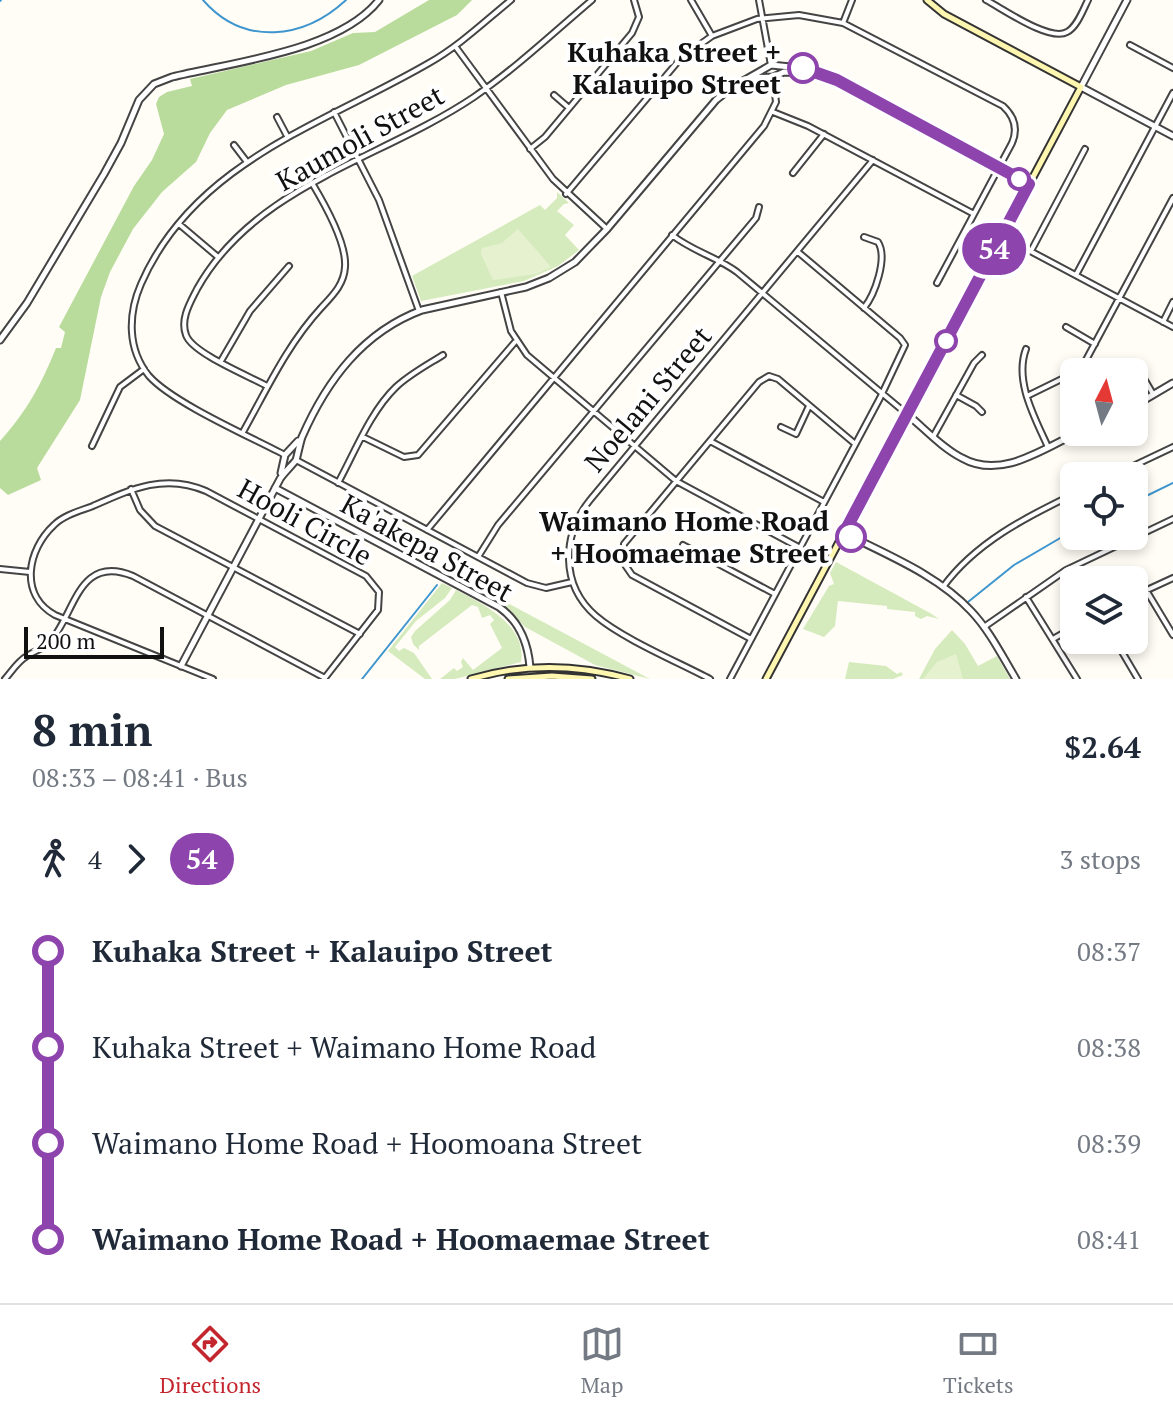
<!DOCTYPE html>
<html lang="en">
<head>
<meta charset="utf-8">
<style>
  body { margin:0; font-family:"PT Serif",serif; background:#f2f2f3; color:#1f2937; height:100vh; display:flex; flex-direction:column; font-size:30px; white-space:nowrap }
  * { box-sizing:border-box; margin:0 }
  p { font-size:26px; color:#747a83 }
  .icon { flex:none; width:44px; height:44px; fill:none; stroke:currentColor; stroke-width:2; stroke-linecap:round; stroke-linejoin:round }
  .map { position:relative; height:679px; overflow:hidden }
  .drawer { display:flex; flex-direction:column; background:#fff; flex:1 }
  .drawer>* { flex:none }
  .badge { padding:0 16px; border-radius:26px; font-size:28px; line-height:52px }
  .needle { width:52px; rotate:6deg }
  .buttons { position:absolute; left:1060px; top:358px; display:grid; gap:16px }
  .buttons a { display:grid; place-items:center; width:88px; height:88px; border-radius:12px; background:#fff; box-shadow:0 4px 12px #0003; font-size:40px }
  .scale { position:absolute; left:24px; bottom:20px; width:140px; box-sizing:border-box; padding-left:8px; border:4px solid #111; border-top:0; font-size:22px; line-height:28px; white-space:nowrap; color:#111; -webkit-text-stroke:6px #fff; paint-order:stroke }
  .map>.badge { position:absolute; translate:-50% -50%; box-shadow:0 0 0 4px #fff }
  .legs { display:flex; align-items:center; gap:12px; height:88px; padding:0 32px; font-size:26px }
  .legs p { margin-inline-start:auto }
  .head { display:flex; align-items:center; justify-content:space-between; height:136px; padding:0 32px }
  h1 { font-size:44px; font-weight:600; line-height:60px }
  ul { padding:0 32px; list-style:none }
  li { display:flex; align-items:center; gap:28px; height:96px; font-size:30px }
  li i { display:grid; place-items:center; width:12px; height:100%; margin:0 10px; background:currentColor }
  li i::after { content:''; width:20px; height:20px; margin:-10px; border:6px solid; border-radius:50%; background:#fff }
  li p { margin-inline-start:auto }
  li:first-child i { background:linear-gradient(#0000 50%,currentColor 0) }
  li:last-child i { background:linear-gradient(currentColor 50%,#0000 0) }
  .tab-bar { display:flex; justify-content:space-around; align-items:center; height:112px; border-top:2px solid #e0e1e3; background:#fff; font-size:22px; color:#747a83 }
  .tab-bar a { display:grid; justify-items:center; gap:4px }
  .tab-bar .selected { color:#c4262e }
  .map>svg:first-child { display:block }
  .green { fill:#d5ebbd }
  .forest { fill:#b9dc9c }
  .pitch { fill:#e6f2cf }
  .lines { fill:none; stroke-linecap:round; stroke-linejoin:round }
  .stream { stroke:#3f96cf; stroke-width:2 }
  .minor-casing { stroke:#444; stroke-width:8 }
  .tertiary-casing { stroke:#444; stroke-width:9 }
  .secondary-casing { stroke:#333; stroke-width:9 }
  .minor { stroke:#fff; stroke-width:4 }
  .tertiary { stroke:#fff; stroke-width:5 }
  .secondary { stroke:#fff6b0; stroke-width:5 }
  .line-1-casing { stroke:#fff; stroke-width:18 }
  .line-1 { stroke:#8e44ad; stroke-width:12 }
  .stop-1-dot { fill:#fff; stroke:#8e44ad; stroke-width:4 }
  .labels { text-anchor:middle; stroke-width:8; stroke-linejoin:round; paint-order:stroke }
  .stop-label { font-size:28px; font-weight:bold; fill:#111; stroke:#fff; text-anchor:end }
  .street-label { font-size:28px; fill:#111; stroke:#fff }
</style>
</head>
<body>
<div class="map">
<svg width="1173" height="679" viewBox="0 0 1173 679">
  <rect width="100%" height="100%" fill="#fffdf5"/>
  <path class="green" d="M 557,192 L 569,203 L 564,204 L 557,211 L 574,225 L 565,235 L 579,250 L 558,266 L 524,281 L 421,301 L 412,276 L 540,205 L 545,210 L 557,198 Z
    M 836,562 L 930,613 L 939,619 L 927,616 L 921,619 L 915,616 L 915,612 L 887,609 L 887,606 L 838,601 L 835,626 L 824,637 L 803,629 L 829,586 L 834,584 L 830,573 Z
    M 442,583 L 452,588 L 445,598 L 416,621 L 395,647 L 399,651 L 404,648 L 414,653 L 432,679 L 425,679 L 388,651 Z
    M 456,590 C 483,604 527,625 521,662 L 455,679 L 440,679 L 454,668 L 457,671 L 463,667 L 461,662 L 463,658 L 473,670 L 502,648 L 490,624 L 494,620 L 490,615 L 482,618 L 478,607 L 472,605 L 419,646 L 419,650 L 413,644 L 411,637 L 415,631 L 450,600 Z
    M 498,598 L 650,679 L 595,665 L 525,627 Z
    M 952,630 L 965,644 L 978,666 L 997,656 L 1010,679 L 919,679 L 935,649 Z
    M 849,662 L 886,666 L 897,674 L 901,672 L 903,675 L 893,679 L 845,679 Z"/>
  <path class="forest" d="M 429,0 L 472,0 L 457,15 L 359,65 L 286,85 L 227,110 L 210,133 L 196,162 L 162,192 L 133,229 L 110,272 L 101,297 L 80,400 L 37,468 L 41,480 L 8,495 L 0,488 L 0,441 C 27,411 41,385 56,348 L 61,348 L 65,332 L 59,327 L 134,186 L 152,160 L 164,134 L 156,104 L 159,97 L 167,92 L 192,86 L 190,79 L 311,51 L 353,33 L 375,32 Z"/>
  <path class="pitch" d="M 518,229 L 551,267 L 536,274 L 493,280 L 481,254 L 482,248 L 502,243 Z
    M 956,654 L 963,679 L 923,679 L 937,662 Z"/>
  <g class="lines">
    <path class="stream" d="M 203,0 C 244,47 304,39 346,0
      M 0,1 L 1,0
      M 1134,502 L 1173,483
      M 968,602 L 1014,565 L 1074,530
      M 362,679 L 437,585"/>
    <defs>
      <path id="minor" d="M 691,0 L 712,36
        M 759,0 L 771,65
        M 986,0 C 1003,9 1050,42 1067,32 C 1077,27 1083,10 1088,0
        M 843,23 L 852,0
        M 1130,45 L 1173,68
        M 455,46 L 553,179 L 607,229
        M 554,95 L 569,108
        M 334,112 L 379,200 L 419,311
        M 773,112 L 808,126 L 974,214
        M 277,117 L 287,136
        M 234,145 L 247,162
        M 530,149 L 545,137 L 632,33 L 639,17 L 634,0
        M 793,173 L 824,134
        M 566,194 L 681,58 L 712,36 L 757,19 L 799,15 L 843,23 L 1003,106 C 1015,117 1018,129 1012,143 L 937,283
        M 179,224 L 218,257
        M 672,235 C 692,251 717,257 737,272 L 908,415
        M 1002,236 L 1173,327
        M 864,237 L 878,242 C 888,258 875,294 864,308
        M 1031,251 L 1085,149
        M 1076,275 L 1173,93
        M 501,292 L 511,331 L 527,355 L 676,481 L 828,563
        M 1163,322 L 1173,302
        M 1066,327 L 1095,344
        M 1026,349 C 1014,381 1035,418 1048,447
        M 221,361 L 250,311 L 289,266
        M 1139,370 L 1153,394
        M 1076,372 L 1086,360 L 1173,198
        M 267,386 C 249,376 192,353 186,335 C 180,319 190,303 197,289 C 255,185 382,159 474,97 C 516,68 553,33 592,0
        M 956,395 L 976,406 L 982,412
        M 1027,396 L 1074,373
        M 781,427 L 796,434 L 809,406
        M 243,432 C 267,389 287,345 321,308 C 332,296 344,285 345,267 C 347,243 324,203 312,183
        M 363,437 L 404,457 L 418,455 L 515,342
        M 933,437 L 974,363 L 982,355
        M 710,441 L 824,502
        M 92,446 L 120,387 L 144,369
        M 285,455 C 251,437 173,403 149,376 C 127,349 128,314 141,284 C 194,162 324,124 429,63 C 459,46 484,22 511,0
        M 296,460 L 527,583 L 546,588 L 572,582
        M 1112,476 L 1173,447
        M 338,483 C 355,452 370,412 396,387 C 410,374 427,365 443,355
        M 131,489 L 140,510 L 155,526 L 360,634
        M 427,530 L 764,126 L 776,102 L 773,77
        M 683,545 L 775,594
        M 478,557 L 498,525 L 756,218 L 759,207
        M 0,569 L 30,572
        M 943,587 C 975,543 1026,517 1074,494
        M 1146,590 L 1173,635
        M 1134,596 L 1173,578
        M 1026,597 L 1077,679
        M 984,627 L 1066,570 L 1173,519
        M 751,639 L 632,575 L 623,562 L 624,544 L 759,382 L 769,376 L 778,379 L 854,443
        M 1053,639 L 1074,627
        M 1115,640 L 1138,679
        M 5,679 C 12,671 18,661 27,656 C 34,651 43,649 49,643 C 75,616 77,553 133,576 L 325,678
        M 213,679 L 55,615 C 19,595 27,550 54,525 C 64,515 80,511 93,506 C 131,489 165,473 206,491 L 366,576 L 379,592 L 378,610 L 324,679
        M 710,679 C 678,662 623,639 596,616 C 560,585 562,535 590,500 L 873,160
        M 730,679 L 880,398 L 905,345 L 900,338 L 798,252"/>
      <path id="tertiary" d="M 1127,0 L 1081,87 L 1173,136
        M 749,78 L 773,77 L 784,72 L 818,73
        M 1001,166 L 1032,180
        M 0,340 L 27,303 L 104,174 L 121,143 L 139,100 L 154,84 L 172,77 C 233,62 339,51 379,0
        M 1134,406 L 1173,383
        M 908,415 C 925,429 942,448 962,458 C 1001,480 1043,449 1079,432
        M 281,473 L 285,455 L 298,441
        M 275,488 L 499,607 C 519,621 528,644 530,667
        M 844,533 C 887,555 938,575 971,611 C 990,631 1002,656 1016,679
        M 181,666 L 280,479 C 282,475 295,462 296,460 C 297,458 300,442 302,437 C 327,380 363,332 422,310 L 526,287 L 549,278 L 575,262 L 607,229 L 716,100 L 731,88 L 771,65 L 810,69 L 837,80 L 1029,184"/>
      <path id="secondary" d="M 471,679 C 524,663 577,664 630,679
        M 508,679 L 552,676 L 592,679
        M 766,679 L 1081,87 L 944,14 L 927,0"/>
    </defs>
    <use href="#minor" class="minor-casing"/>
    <use href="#tertiary" class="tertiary-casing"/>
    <use href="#secondary" class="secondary-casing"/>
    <use href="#minor" class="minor"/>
    <use href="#tertiary" class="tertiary"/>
    <use href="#secondary" class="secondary"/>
  </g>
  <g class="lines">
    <defs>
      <path id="line-1" d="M 803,68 L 837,80 L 1029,184 L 844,533 L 851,537"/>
    </defs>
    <use href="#line-1" class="line-1-casing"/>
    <use href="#line-1" class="line-1"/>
  </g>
  <g class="stop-1-dot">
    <circle cx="803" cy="68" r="14"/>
    <circle cx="1019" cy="179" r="10"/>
    <circle cx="946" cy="341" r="10"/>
    <circle cx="851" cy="537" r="14"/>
  </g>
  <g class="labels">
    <g class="stop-label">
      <text x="781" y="62">Kuhaka Street +<tspan x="781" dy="32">Kalauipo Street</tspan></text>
      <text x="829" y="531">Waimano Home Road<tspan x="829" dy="32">+ Hoomaemae Street</tspan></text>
    </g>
    <g class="street-label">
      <text transform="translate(360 138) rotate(-29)" y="10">Kaumoli Street</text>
      <text transform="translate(648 399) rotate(-50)" y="10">Noelani Street</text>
      <text transform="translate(305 522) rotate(29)" y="10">Hooli Circle</text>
      <text transform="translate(427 548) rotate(29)" y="10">Ka'akepa Street</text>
    </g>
  </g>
</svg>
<div class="buttons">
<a><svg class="needle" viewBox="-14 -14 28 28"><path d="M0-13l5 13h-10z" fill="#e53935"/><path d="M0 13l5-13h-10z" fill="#747a83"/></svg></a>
<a><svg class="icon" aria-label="locate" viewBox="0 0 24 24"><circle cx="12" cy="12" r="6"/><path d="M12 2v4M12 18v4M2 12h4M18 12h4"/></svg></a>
<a><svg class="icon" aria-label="layers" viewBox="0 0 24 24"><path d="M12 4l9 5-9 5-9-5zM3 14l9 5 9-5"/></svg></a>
</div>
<div class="scale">200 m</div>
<b class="badge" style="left:994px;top:249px;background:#8e44ad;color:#fff">54</b>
</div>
<section class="drawer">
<div class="head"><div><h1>8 min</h1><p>08:33 – 08:41 · Bus</p></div><b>$2.64</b></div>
<div class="legs"><svg class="icon" aria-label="walk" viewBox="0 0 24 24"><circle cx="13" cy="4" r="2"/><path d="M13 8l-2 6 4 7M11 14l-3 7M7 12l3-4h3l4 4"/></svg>4<svg class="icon" aria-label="forward" viewBox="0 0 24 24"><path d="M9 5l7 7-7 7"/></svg><b class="badge" style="background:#8e44ad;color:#fff">54</b><p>3 stops</p></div>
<ul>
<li><i style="color:#8e44ad"></i><b>Kuhaka Street + Kalauipo Street</b><p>08:37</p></li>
<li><i style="color:#8e44ad"></i><span>Kuhaka Street + Waimano Home Road</span><p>08:38</p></li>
<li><i style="color:#8e44ad"></i><span>Waimano Home Road + Hoomoana Street</span><p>08:39</p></li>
<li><i style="color:#8e44ad"></i><b>Waimano Home Road + Hoomaemae Street</b><p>08:41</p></li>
</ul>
</section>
<nav class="tab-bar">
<a class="selected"><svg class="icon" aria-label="directions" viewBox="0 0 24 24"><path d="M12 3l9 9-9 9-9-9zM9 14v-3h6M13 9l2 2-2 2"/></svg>Directions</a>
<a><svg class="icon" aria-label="map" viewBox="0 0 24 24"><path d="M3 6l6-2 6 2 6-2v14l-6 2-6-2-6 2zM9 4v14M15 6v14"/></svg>Map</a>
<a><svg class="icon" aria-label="tickets" viewBox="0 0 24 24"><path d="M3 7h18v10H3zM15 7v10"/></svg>Tickets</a>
</nav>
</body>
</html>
